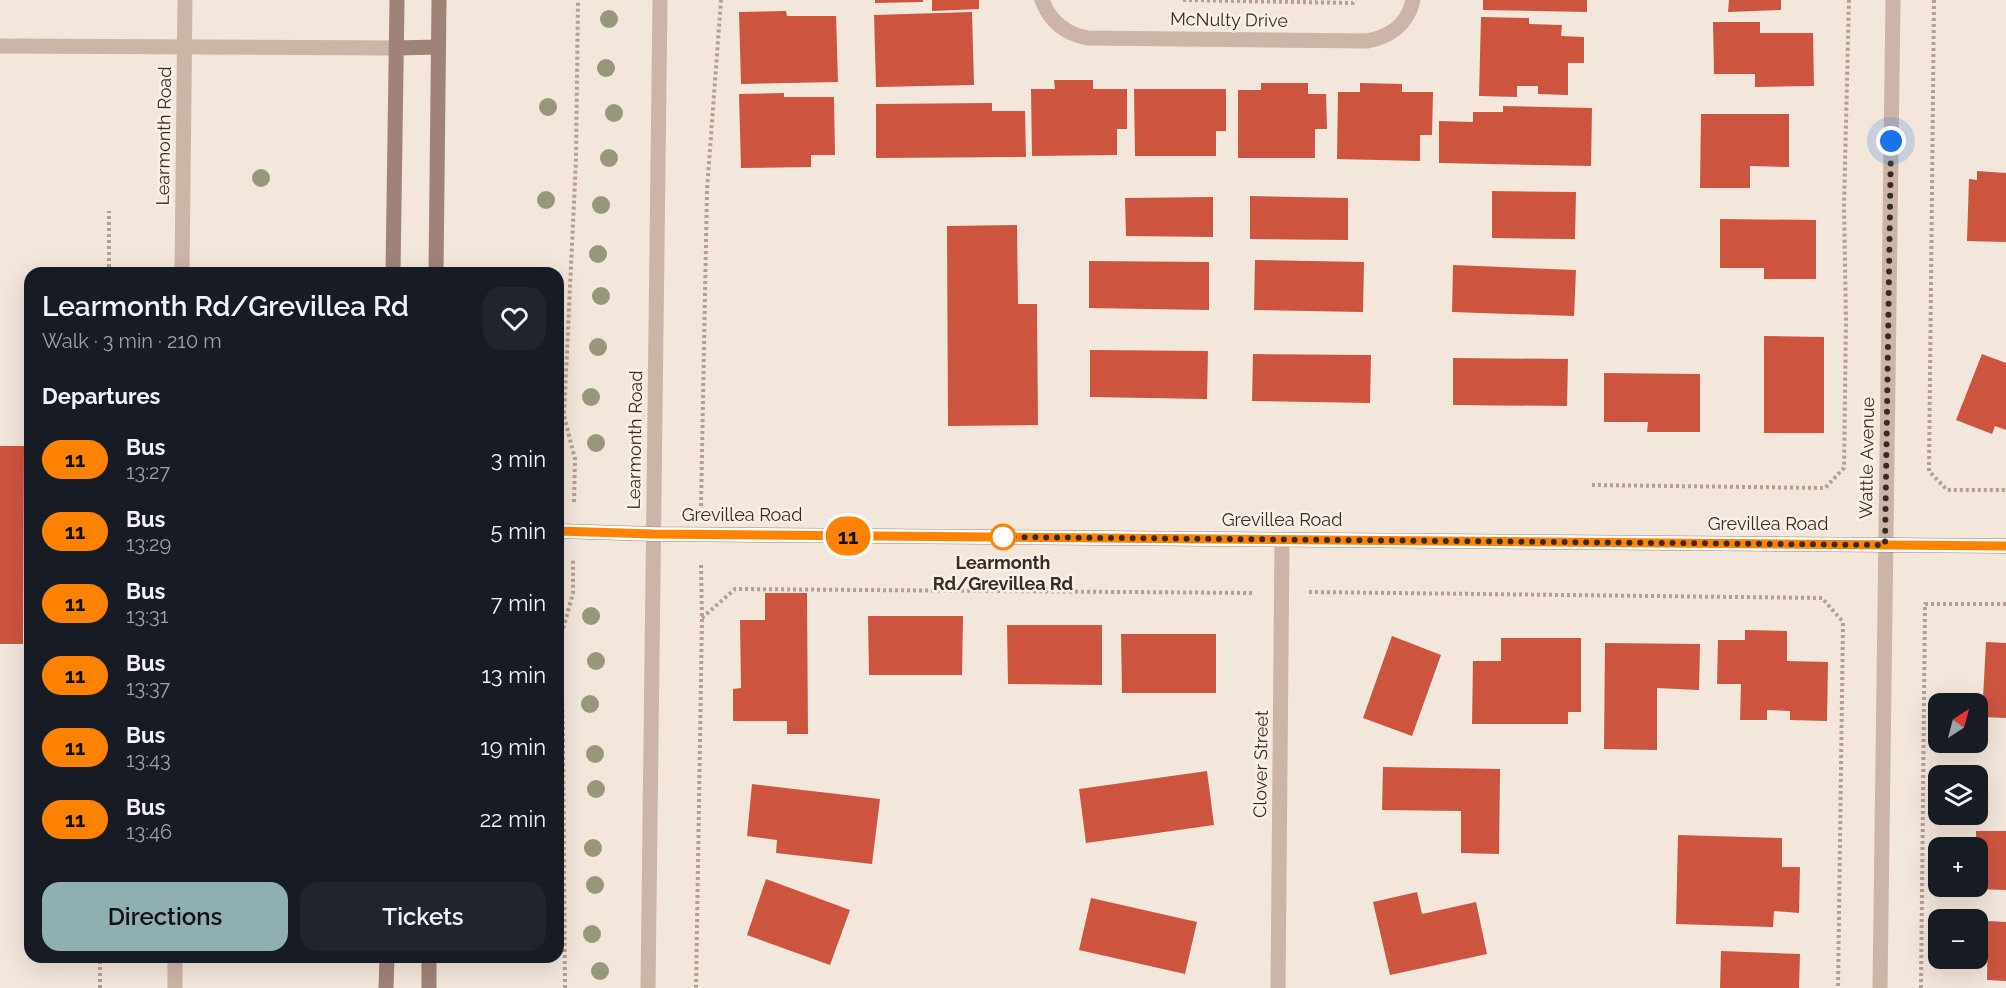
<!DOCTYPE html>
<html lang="en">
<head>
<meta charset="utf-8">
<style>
  body { margin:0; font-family:Raleway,sans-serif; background:#20242c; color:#f1f3f6; height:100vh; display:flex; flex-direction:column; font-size:22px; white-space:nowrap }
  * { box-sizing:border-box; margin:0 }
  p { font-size:20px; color:#9ea1a6 }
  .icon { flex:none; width:33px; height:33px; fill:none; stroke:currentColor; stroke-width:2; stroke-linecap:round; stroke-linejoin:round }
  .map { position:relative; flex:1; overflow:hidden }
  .details { position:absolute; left:24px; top:267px; width:540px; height:696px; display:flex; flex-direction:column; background:#171b24; border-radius:18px; box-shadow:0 6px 24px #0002 }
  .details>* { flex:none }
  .badge { padding:0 12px; border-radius:20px; font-size:21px; line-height:39px }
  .needle { width:39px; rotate:36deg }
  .controls { position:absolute; left:1928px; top:693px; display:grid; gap:12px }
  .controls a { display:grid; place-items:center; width:60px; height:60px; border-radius:12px; background:#171b24; box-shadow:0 6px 24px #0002; font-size:30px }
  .you { position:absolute; width:30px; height:30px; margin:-15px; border:4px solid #fff; border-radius:50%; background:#1a73e8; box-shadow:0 0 0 9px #1a73e833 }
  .map>.badge { position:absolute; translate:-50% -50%; box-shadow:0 0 0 3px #fff }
  h2 { padding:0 18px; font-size:22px; line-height:54px }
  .round { display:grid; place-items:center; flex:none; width:63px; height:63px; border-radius:18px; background:#20242c }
  .headline { display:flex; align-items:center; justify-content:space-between; height:102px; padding:0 18px }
  h1 { font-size:28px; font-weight:600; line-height:45px }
  .action { display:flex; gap:12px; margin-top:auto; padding:12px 18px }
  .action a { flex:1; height:69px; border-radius:18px; background:#90afb0; color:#111; font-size:24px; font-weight:600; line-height:69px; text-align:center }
  .action a+a { background:#20242c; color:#f1f3f6 }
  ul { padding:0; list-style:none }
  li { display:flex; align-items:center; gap:18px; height:72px; padding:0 18px }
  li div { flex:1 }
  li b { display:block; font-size:22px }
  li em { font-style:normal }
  li .badge { min-width:66px; font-weight:700; text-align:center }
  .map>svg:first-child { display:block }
  .building { fill:#cd553f }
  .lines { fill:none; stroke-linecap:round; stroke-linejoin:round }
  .path { stroke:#b89e90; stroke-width:4; stroke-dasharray:3 3; stroke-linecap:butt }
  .lane { stroke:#ccb4a6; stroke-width:15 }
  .street { stroke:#ccb4a6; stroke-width:15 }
  .secondary { stroke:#a08277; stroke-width:15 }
  .tree { fill:#97987a }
  .line-casing { stroke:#fff; stroke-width:14 }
  .line { stroke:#ff8200; stroke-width:9 }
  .walk { stroke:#382b27; stroke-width:6; stroke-dasharray:0 10.8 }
  .stop-dot { fill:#fff; stroke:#ff8200; stroke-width:3 }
  .labels { text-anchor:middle; stroke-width:5; stroke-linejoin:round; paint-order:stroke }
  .street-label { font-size:18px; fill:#382b27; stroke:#fbf0e8 }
  .stop-label { font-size:18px; font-weight:bold; fill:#382b27; stroke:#fbf0e8 }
</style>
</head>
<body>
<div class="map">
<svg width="2006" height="988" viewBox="0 0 2006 988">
  <rect width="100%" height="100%" fill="#f3e6db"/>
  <path class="building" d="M 875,0 L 923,0 L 923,2 L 875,3 Z
    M 932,0 L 979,0 L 979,9 L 932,11 Z
    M 1483,0 L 1587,0 L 1587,12 L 1483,10 Z
    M 1729,0 L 1781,0 L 1781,10 L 1728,12 Z
    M 786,11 L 787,16 L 836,16 L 838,82 L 741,84 L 739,12 Z
    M 972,12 L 974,85 L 876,87 L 874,15 Z
    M 1481,17 L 1529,18 L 1529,24 L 1562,25 L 1561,36 L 1584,37 L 1584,63 L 1568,63 L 1568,95 L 1538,94 L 1538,86 L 1517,86 L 1517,97 L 1479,96 Z
    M 1713,22 L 1760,22 L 1760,33 L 1813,33 L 1814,86 L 1755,87 L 1755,74 L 1714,74 Z
    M 1054,80 L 1093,80 L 1093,89 L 1127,89 L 1127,129 L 1117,129 L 1117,155 L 1032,156 L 1031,89 L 1055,89 Z
    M 1261,83 L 1308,83 L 1308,94 L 1326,94 L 1327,129 L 1315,129 L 1315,158 L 1238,158 L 1238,90 L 1261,90 Z
    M 1360,83 L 1402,84 L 1402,92 L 1433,92 L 1432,135 L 1420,135 L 1420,161 L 1337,159 L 1338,92 L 1360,92 Z
    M 1134,89 L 1226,89 L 1226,131 L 1216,131 L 1216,156 L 1135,156 Z
    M 784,93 L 784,97 L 834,97 L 835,155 L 811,155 L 811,167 L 741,168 L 739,94 Z
    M 992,103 L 992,111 L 1025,111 L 1026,157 L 876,158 L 876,104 Z
    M 1503,106 L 1592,108 L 1591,166 L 1439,163 L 1439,121 L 1473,122 L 1473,112 L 1503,112 Z
    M 1701,114 L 1789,114 L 1789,167 L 1750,166 L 1750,188 L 1700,188 Z
    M 1977,171 L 2006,173 L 2006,242 L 1967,241 L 1969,179 L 1977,180 Z
    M 1492,191 L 1576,192 L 1575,239 L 1492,238 Z
    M 1250,196 L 1348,198 L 1348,240 L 1250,239 Z
    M 1213,197 L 1213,237 L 1126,236 L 1125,198 Z
    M 1720,219 L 1816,220 L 1816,279 L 1764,279 L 1764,268 L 1720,268 Z
    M 1017,225 L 1018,304 L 1037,304 L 1038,425 L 948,426 L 947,226 Z
    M 1255,260 L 1364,262 L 1363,312 L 1254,310 Z
    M 1089,261 L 1209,262 L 1209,310 L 1089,308 Z
    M 1453,265 L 1576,270 L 1574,316 L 1452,312 Z
    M 1764,336 L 1824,337 L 1824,433 L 1764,433 Z
    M 1090,350 L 1208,351 L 1207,399 L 1090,397 Z
    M 1253,354 L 1371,355 L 1370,403 L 1252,401 Z
    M 1982,354 L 2006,363 L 2006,430 L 1995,426 L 1992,434 L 1956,420 Z
    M 1453,358 L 1568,359 L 1567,406 L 1453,405 Z
    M 1604,373 L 1700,374 L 1700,432 L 1647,432 L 1648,422 L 1604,422 Z
    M 0,446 L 24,446 L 23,644 L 0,644 Z
    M 765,593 L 807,593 L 808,734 L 787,734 L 787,721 L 733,721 L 733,689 L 741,688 L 740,620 L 765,620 Z
    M 868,616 L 963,616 L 962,675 L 869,675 Z
    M 1007,625 L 1102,625 L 1102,685 L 1008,684 Z
    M 1745,630 L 1787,631 L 1787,661 L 1828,662 L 1827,721 L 1790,720 L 1790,711 L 1767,710 L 1767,720 L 1740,720 L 1741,684 L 1717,684 L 1718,640 L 1745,640 Z
    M 1121,634 L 1216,634 L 1216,693 L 1122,693 Z
    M 1392,636 L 1441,655 L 1412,736 L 1363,718 Z
    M 1501,638 L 1581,638 L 1581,712 L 1568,712 L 1568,724 L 1472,724 L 1473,661 L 1501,661 Z
    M 1986,642 L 2006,643 L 2006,718 L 1982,717 Z
    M 1605,643 L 1700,644 L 1699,690 L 1657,688 L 1657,750 L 1604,749 Z
    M 1383,767 L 1500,769 L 1499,854 L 1461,853 L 1461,811 L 1382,810 Z
    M 1207,771 L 1214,825 L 1086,843 L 1079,789 Z
    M 752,784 L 880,799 L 872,864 L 776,853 L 777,840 L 747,836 Z
    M 1976,831 L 2006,831 L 2006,890 L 1975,889 L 1977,886 Z
    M 1678,835 L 1782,838 L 1782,867 L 1800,867 L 1799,913 L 1774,911 L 1773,927 L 1676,924 Z
    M 766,879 L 850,910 L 830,965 L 747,935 Z
    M 1417,892 L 1422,914 L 1476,902 L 1487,954 L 1390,975 L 1373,902 Z
    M 1091,898 L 1197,922 L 1185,974 L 1079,950 Z
    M 1988,921 L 2006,922 L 2006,981 L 1987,980 Z
    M 1721,951 L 1800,954 L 1799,988 L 1720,988 Z"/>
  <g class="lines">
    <path class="path" d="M 1183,0 L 1353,3 L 1356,0
      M 1934,0 L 1929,471 L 1947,490 L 2006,490
      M 109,273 L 109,211
      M 1592,485 L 1825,488 L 1844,468 L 1846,322 L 1844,206 L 1849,0
      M 574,502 L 575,459 L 564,416 L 576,159 L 578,0
      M 701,506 L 707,190 L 721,0
      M 1309,592 L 1822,598 L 1843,622 L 1838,988
      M 702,618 L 735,589 L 1254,593
      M 100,988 L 100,957
      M 565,988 L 563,730 L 560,640 L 573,593 L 573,560
      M 696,988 L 702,618 L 701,564
      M 1921,988 L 1925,604 L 2006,604"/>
    <path class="lane" d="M 0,46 L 396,48
      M 182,273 L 185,0
      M 175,988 L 175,957"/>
    <path class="street" d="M 1042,0 C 1050,22 1065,34 1088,38 L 1367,41 C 1390,37 1408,24 1413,0
      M 648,988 L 660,0
      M 1278,988 L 1282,540
      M 1880,988 L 1893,0"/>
    <path class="secondary" d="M 396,48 L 438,47
      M 393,273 L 397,0
      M 436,273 L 439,0
      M 558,531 L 653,534 L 2006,546
      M 386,988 L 387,957
      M 429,988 L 429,957"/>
  </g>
  <g class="tree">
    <circle cx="609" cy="19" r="9"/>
    <circle cx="606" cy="68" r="9"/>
    <circle cx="548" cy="107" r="9"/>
    <circle cx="614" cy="113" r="9"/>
    <circle cx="609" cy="158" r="9"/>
    <circle cx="261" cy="178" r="9"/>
    <circle cx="546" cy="200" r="9"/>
    <circle cx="601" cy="205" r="9"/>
    <circle cx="598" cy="254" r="9"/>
    <circle cx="601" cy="296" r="9"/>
    <circle cx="598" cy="347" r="9"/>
    <circle cx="591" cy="397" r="9"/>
    <circle cx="596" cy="443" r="9"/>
    <circle cx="591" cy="616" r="9"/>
    <circle cx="596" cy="661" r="9"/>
    <circle cx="590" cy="704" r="9"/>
    <circle cx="595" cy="754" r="9"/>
    <circle cx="596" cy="789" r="9"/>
    <circle cx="593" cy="848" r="9"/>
    <circle cx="595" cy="885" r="9"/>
    <circle cx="592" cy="934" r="9"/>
    <circle cx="600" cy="971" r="9"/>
  </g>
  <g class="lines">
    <defs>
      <path id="line" d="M 558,531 L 653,534 L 2006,546"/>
    </defs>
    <use href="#line" class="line-casing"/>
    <use href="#line" class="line"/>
    <path class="walk" d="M 1003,537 L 1885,545 L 1891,141"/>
  </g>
  <circle class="stop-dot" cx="1003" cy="537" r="12"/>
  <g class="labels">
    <g class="street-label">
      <text transform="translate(1229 20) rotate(1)" y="6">McNulty Drive</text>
      <text transform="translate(164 136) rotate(-89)" y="6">Learmonth Road</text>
      <text transform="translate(635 440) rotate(-89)" y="6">Learmonth Road</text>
      <text transform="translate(1867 458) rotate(-89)" y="6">Wattle Avenue</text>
      <text x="742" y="521">Grevillea Road</text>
      <text x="1282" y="526">Grevillea Road</text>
      <text x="1768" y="530">Grevillea Road</text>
      <text transform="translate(1261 764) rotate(-89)" y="6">Clover Street</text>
    </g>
    <g class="stop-label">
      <text x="1003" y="569">Learmonth<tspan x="1003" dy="21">Rd/Grevillea Rd</tspan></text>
    </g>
  </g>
</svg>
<div class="controls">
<a><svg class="needle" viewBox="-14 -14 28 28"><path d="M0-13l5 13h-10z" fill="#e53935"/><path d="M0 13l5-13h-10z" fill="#9ea1a6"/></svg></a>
<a><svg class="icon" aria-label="layers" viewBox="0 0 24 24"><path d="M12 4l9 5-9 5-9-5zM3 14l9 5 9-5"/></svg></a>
<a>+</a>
<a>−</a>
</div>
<div class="you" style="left:1891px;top:141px"></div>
<b class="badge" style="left:848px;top:536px;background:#ff8200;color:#111">11</b>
<section class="details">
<div class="headline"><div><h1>Learmonth Rd/Grevillea Rd</h1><p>Walk · 3 min · 210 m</p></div><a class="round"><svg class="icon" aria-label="heart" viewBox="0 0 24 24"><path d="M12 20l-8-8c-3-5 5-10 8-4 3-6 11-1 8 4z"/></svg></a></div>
<h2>Departures</h2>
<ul>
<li><span class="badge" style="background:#ff8200;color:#111">11</span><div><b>Bus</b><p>13:27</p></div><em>3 min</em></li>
<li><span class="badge" style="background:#ff8200;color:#111">11</span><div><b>Bus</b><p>13:29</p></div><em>5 min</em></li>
<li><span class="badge" style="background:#ff8200;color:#111">11</span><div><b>Bus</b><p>13:31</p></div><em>7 min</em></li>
<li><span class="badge" style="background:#ff8200;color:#111">11</span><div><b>Bus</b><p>13:37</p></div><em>13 min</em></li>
<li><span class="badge" style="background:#ff8200;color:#111">11</span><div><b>Bus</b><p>13:43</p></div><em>19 min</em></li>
<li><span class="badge" style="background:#ff8200;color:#111">11</span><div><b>Bus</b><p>13:46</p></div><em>22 min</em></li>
</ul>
<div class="action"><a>Directions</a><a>Tickets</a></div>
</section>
</div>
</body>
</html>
